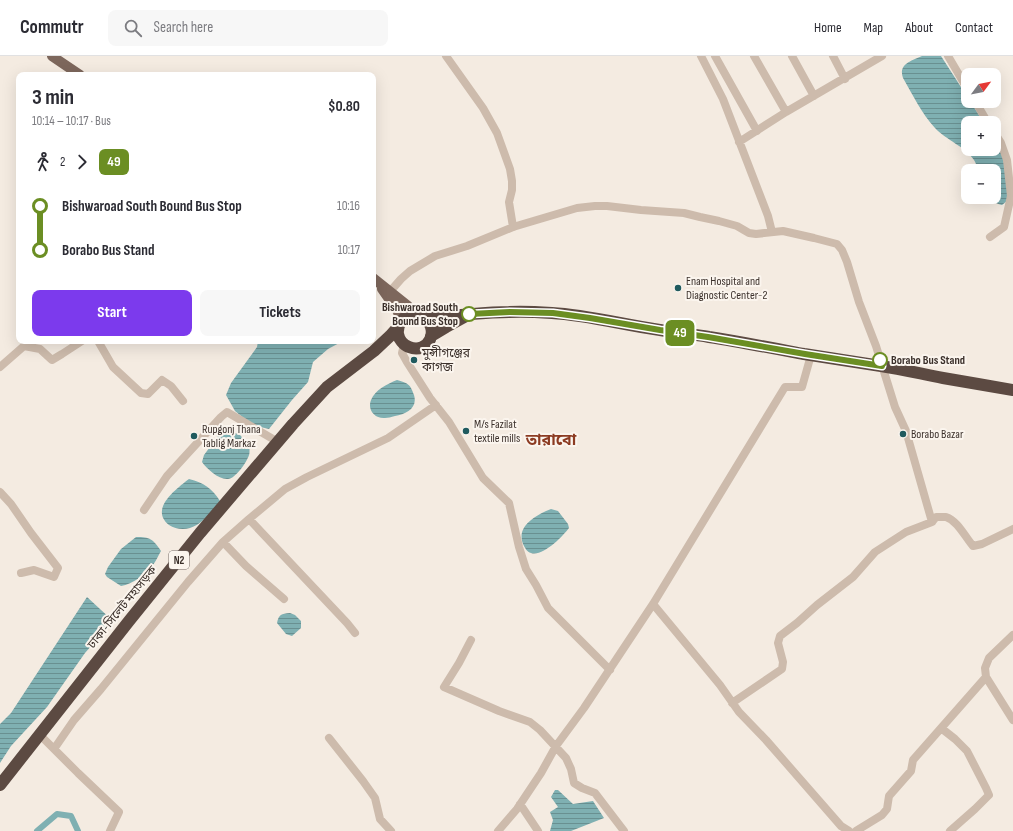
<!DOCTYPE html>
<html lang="en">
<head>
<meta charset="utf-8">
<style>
  body { margin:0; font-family:"Sofia Sans Condensed","Noto Sans Bengali",sans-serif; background:#f7f7f7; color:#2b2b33; height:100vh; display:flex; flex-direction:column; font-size:15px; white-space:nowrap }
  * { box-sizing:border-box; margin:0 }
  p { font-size:13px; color:#7c7c81 }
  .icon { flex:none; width:22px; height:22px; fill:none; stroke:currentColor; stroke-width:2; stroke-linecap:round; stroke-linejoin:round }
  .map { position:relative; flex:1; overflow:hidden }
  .details { position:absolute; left:16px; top:16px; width:360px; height:272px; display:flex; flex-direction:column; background:#fff; border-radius:8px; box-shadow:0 4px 16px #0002 }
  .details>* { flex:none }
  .badge { padding:0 8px; border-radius:6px; font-size:14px; line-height:26px }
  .needle { width:26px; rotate:58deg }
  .fabs { position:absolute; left:961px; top:12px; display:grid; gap:8px }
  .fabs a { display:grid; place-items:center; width:40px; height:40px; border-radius:8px; background:#fff; box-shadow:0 4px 16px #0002; font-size:20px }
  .map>.badge { position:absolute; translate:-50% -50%; box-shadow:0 0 0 2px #fff }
  .legs { display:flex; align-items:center; gap:6px; height:44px; padding:0 16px; font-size:13px }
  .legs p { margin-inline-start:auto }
  .overview { display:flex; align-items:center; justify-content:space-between; height:68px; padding:0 16px }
  h1 { font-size:22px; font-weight:700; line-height:30px }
  .primary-button { display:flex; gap:8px; margin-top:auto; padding:8px 16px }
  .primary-button a { flex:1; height:46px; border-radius:8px; background:#7c3aed; color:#fff; font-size:16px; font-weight:700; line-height:46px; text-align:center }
  .primary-button a+a { background:#f7f7f7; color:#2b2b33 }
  ul { padding:0 16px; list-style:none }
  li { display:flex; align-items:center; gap:14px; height:44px; font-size:15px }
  li i { display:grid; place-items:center; width:6px; height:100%; margin:0 5px; background:currentColor }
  li i::after { content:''; width:10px; height:10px; margin:-5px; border:3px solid; border-radius:50%; background:#fff }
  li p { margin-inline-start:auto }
  li:first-child i { background:linear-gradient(#0000 50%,currentColor 0) }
  li:last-child i { background:linear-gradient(currentColor 50%,#0000 0) }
  header { display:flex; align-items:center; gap:24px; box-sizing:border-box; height:56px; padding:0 20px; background:#fff; border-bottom:1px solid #e1e1e2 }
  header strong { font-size:19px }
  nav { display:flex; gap:22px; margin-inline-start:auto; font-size:14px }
  .search { width:280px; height:36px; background:#f7f7f7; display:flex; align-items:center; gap:10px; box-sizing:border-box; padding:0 14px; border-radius:8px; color:#7c7c81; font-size:15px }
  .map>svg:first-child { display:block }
  .water { fill:url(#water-rules) }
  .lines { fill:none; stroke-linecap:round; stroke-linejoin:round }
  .canal { stroke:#7fb0b2; stroke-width:6 }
  .minor { stroke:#cdbbac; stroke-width:8 }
  .major { stroke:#7d675c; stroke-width:10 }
  .highway { stroke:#5c4a42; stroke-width:12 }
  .line-1-casing { stroke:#fff; stroke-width:9 }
  .line-1 { stroke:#6b8e23; stroke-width:6 }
  .poi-dot { fill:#1f5a5e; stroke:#fbf5ee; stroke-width:1.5 }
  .stop-1-dot { fill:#fff; stroke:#6b8e23; stroke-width:2 }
  .labels { text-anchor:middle; stroke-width:4; stroke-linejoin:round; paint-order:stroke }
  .shield { fill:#fbf5ee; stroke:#756b66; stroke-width:1 }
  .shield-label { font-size:11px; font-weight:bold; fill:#3b302b }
  .poi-label { font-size:12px; fill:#3b302b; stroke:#fbf5ee; text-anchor:start }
  .stop-label { font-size:12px; font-weight:bold; fill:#3b302b; stroke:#fbf5ee; text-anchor:end }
  .street-label { font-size:12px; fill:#3b302b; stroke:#fbf5ee }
  .district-label { font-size:16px; font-weight:bold; fill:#8c3b22; stroke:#fbf5ee }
</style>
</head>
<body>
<header>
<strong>Commutr</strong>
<div class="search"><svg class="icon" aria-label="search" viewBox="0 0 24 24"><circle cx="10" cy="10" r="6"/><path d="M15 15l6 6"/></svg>Search here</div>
<nav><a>Home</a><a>Map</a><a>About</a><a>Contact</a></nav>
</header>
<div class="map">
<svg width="1013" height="775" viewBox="0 0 1013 775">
  <defs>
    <pattern id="water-rules" width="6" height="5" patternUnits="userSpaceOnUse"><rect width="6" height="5" fill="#7fb0b2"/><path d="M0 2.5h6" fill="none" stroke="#699091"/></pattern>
  </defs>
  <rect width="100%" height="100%" fill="#f4ebe1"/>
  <path class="water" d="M 922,0 L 941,0 L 968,42 L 968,45 L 970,45 L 984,67 L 968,67 L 968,93 L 994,93 L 994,82 L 1003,100 L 1008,139 L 1007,145 L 1002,149 C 997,148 992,146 990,141 L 994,141 L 994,115 L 979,115 C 977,111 976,107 974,104 C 966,91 946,84 935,72 C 921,57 913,39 903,22 C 898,8 911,5 922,0 Z
    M 258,285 L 343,285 L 328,293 L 313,306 L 308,326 L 292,344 L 269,373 L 252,369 L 235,355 L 226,339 L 231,327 L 257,291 Z
    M 397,324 C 407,327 410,327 414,339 C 418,352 406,358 395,360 C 391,361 388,362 385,362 C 375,363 367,354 371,344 C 375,334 387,328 397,324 Z
    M 224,372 L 240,379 L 250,390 C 249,393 250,397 249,399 C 247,406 235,423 228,423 C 219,424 207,413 202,406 L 204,399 Z
    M 189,423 C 204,427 212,432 220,445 C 211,456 203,468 190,472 C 183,474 175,473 169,469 C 149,453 176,433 189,423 Z
    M 551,453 L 558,455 L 568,468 L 569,472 C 563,480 543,501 531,497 C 527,496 525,492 523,488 C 516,470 536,459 551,453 Z
    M 136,481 C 150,481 153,483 161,495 C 158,500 156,505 153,509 C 145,519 133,528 121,530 L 107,521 L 105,518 L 108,511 L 121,493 Z
    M 87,541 L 113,565 L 85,597 L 47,651 L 11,690 L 0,707 L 0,668 L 11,657 Z
    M 290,557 L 295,559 L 301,565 L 301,572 L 292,580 L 286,578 L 277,567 C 279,558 281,558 290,557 Z
    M 555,734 L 558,734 L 573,748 L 593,745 L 604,762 L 571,775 L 550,775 L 553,764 L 550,756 L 558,751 L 551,741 Z"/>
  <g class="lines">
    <path class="canal" d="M 37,775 L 57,758 L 71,760 L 78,775"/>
    <path class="minor" d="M 446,0 L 483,52 L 497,77 L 510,113 L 512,125 L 512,134 L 509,146 L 513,171
      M 701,0 L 723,43 L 768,160 L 772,176
      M 715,0 L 757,75
      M 754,0 L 786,56
      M 792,0 L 814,40
      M 833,0 L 845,23
      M 948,0 L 968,34
      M 975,45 L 988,67
      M 739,86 L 786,56 L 882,0
      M 990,181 L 1004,171 L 1011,140 L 1007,104 L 1001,87 L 994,76
      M 387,239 L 401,223 L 410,215 L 435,200 L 467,190 L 513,171 L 577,152 L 595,150 L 607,150 L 641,154 L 684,157 L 700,161 L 719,165 L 737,170 L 749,177 L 756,178 L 783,175 L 814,182 L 837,188 L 842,194 L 847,206 L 859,246 L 876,290 L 895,351 L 906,375 L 932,466
      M 98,285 L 113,311 L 141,337 L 148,338 L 162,324 L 171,330 L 183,345
      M 404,288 L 402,297 L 407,306 L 430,342 L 449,366 L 483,422 L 509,447 L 519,491 L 526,513 L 536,529 L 548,552 L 610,614
      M 0,311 L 24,290 L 40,293 L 52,304 L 62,298 L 82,285
      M 0,436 L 11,448 L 31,477 L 58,512 L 54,521 L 34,514 L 21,517
      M 144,454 L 167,420 L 221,361 L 227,356 L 278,386
      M 249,463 L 347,567 L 355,577
      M 223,486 L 246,510 L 284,543
      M 653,548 L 720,629 L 739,656 L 766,684 L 841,770 L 849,775
      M 1013,579 L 989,602 L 985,612 L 986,621 L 1013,664
      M 471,584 L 459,607 L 444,631 L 499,655 L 530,666 L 540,674 L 566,702 L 571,713 L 574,727 L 582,732 L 595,737 L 624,775
      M 732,647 L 782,613 L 783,606 L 778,587 L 780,580 L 797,567 L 817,549 L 853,521 L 875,496 L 906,476 L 932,466 L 936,461 C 939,461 943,461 946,461 C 958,465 965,481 973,490 L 982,488 L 1013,473
      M 941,672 L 955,683 L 967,695 L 986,732 L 989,739 L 975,753 L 950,775
      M 39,678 L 78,717 L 119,756 L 110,775
      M 329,682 L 363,725 L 375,742 L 380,763 L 391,775
      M 54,693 L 74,664 L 101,633 L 188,526 L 223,486 L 249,463 L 285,433 L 307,421 L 388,382 L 436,349
      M 520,748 L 538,775
      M 498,775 L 517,753 L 541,717 L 556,690 L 584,652 L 653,548 L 785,331 L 802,331 L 811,299
      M 856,775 L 882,759 L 887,753 L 889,740 L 911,715 L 913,704 L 986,621"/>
    <path class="major" d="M 52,0 L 80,19
      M 373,222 L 408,250 L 416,258
      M 382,233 L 398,256 L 400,266"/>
    <path class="highway" d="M 422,259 C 442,273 428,299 409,291 C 403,289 399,283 398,278 C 397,269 402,261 411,259 C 415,257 420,259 424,259 C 430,260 436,260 442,260 C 465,259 487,256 509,256 C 523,255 538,256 552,257 C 588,259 624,269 660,274 C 677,277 693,278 709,281 C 741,286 772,292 804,298 C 829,302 855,306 881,310 C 901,313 922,318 943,322 C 966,326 990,330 1013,334
      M 431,280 L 446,271 L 466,260
      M 0,729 L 129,565 L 200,477 L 293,368 L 327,331 L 374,295 L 390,280 L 398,271"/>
  </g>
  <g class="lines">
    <defs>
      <path id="line-1" d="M 469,258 L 510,256 L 553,257 L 590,262 L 660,274 L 708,281 L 805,298 L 882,310 L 880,304"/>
    </defs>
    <use href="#line-1" class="line-1-casing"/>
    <use href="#line-1" class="line-1"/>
  </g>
  <g class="poi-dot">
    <circle cx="678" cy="232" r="4"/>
    <circle cx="414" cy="304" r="4"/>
    <circle cx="466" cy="375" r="4"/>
    <circle cx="903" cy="378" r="4"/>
    <circle cx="194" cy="380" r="4"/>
  </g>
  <g class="stop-1-dot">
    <circle cx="469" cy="258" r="7"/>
    <circle cx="880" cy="304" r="7"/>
  </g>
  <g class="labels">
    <rect class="shield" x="169" y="495" width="20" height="18" rx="3"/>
    <g class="shield-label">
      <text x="179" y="508">N2</text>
    </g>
    <g class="poi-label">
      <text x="686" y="229">Enam Hospital and<tspan x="686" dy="14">Diagnostic Center-2</tspan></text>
      <text x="422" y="301">মুন্সীগঞ্জের<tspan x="422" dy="14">কাগজ</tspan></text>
      <text x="474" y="372">M/s Fazilat<tspan x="474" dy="14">textile mills</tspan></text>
      <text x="202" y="377">Rupgonj Thana<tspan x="202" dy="14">Tablig Markaz</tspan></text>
      <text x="911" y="382">Borabo Bazar</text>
    </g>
    <g class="stop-label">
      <text x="458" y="255">Bishwaroad South<tspan x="458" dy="14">Bound Bus Stop</tspan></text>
      <text x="891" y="308" text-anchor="start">Borabo Bus Stand</text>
    </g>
    <g class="street-label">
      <text transform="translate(122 551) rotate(-51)" y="4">ঢাকা-সিলেট মহাসড়ক</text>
    </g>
    <g class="district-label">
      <text x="551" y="389">তারাবো</text>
    </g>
  </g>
</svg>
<div class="fabs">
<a><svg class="needle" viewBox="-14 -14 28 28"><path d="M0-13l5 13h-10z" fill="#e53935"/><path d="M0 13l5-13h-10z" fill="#7c7c81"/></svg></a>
<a>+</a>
<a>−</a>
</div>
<b class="badge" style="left:680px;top:277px;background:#6b8e23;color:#fff">49</b>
<section class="details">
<div class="overview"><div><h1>3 min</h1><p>10:14 – 10:17 · Bus</p></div><b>$0.80</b></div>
<div class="legs"><svg class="icon" aria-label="walk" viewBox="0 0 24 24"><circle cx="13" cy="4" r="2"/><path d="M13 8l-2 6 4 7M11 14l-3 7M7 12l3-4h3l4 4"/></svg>2<svg class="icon" aria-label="forward" viewBox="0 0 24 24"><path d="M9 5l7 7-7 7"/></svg><b class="badge" style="background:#6b8e23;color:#fff">49</b></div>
<ul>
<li><i style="color:#6b8e23"></i><b>Bishwaroad South Bound Bus Stop</b><p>10:16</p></li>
<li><i style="color:#6b8e23"></i><b>Borabo Bus Stand</b><p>10:17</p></li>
</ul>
<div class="primary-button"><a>Start</a><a>Tickets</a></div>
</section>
</div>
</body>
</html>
